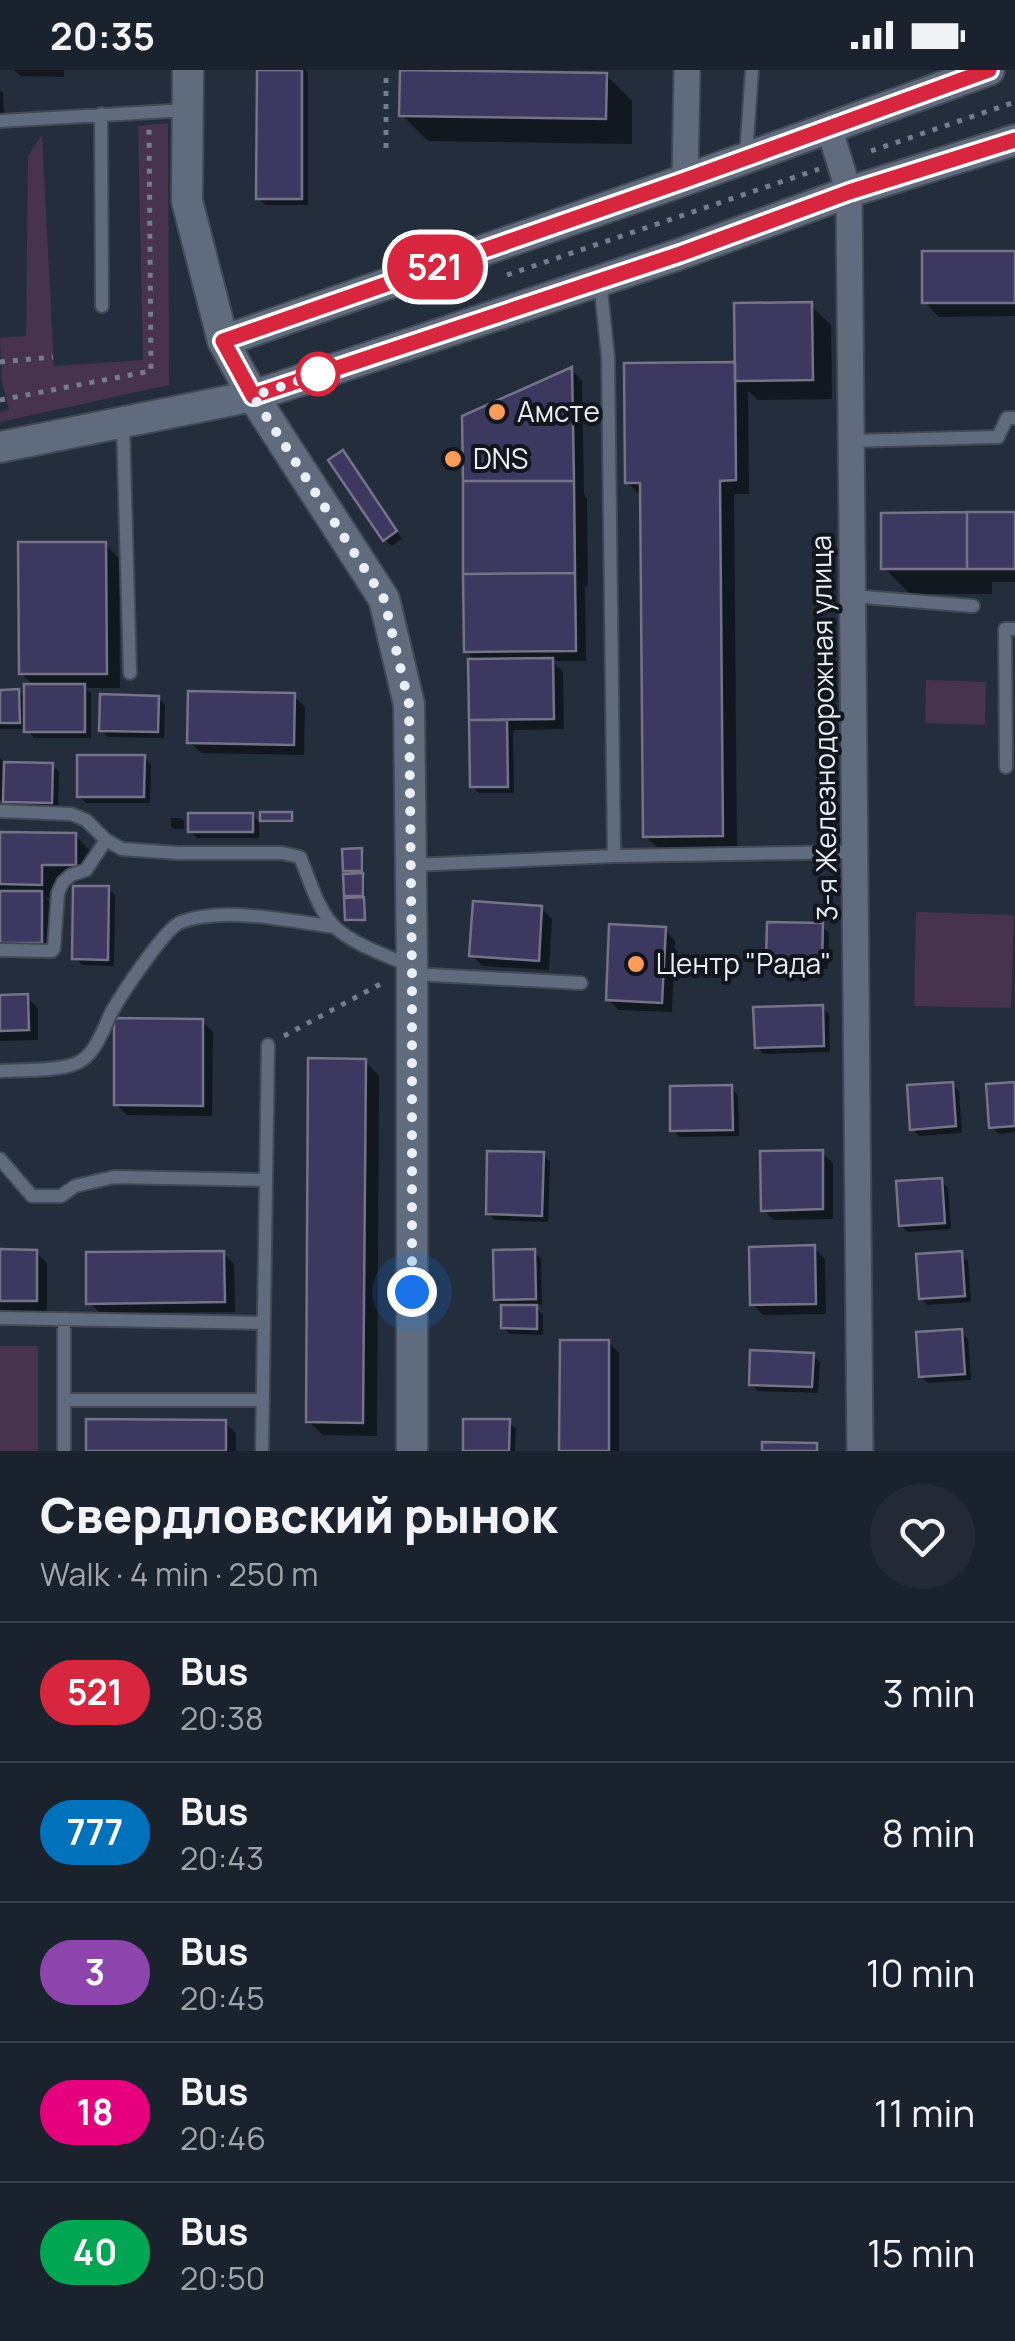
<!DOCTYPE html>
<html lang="en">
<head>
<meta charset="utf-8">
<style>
  body { margin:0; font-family:Manrope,sans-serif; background:#232a35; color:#f1f3f6; height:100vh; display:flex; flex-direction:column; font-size:38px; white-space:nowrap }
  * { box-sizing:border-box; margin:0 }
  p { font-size:32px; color:#9fa4aa }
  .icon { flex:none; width:55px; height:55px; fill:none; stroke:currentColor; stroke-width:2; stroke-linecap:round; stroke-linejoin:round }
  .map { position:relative; height:1381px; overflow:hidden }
  .sheet { display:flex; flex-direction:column; background:#1a222d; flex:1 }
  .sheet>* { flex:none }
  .badge { padding:0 20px; border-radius:32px; font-size:35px; line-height:65px }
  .you { position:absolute; width:50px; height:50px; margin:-25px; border:8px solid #fff; border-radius:50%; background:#1a73e8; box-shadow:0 0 0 15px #1a73e833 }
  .map>.badge { position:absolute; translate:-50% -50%; box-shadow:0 0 0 5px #fff }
  .round { display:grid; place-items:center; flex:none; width:105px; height:105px; border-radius:52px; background:#232a35 }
  .headline { display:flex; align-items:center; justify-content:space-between; height:170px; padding:0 40px }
  h1 { font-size:48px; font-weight:800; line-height:75px }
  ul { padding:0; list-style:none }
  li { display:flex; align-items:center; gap:30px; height:140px; padding:0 40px; border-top:2px solid #383f49 }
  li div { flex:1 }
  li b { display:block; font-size:38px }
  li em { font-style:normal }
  li .badge { min-width:110px; font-weight:700; text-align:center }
  .status { display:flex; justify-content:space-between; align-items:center; height:70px; padding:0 50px; background:#1a222d; direction:ltr }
  .status svg { height:28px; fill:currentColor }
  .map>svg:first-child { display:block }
  .green { fill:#47334d }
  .shadow { fill:#0007 }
  .building { fill:#3c3860; stroke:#747387; stroke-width:2.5 }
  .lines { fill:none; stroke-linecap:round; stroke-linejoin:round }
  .lane-casing { stroke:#414955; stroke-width:16 }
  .street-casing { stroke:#414955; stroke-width:29 }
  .secondary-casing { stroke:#414955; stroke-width:34 }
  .path { stroke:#747d89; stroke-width:5; stroke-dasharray:5 8; stroke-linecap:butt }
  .lane { stroke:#606c7d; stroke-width:12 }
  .street { stroke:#606c7d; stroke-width:25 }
  .secondary { stroke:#606c7d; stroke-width:30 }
  .line-casing { stroke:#fff; stroke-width:22 }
  .line { stroke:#d7263d; stroke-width:15 }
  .walk { stroke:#e8eff8; stroke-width:10; stroke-dasharray:0 18 }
  .stop-dot { fill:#fff; stroke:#d7263d; stroke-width:5 }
  .poi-dot { fill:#fe9b59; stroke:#11151c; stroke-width:4 }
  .labels { text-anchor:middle; stroke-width:8; stroke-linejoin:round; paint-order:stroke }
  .poi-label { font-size:28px; fill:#e8eff8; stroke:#11151c; text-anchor:start }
  .street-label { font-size:28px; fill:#e8eff8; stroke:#11151c }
</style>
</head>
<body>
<div class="status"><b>20:35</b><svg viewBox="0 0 49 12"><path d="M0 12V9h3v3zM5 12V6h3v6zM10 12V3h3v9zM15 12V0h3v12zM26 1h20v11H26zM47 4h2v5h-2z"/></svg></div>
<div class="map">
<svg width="1015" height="1381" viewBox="0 0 1015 1381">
  <rect width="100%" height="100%" fill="#232d3c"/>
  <path class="green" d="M 168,53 L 169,315 L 0,352 L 0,342 L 9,340 L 2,312 L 0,268 L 26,266 L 28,86 L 42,65 L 54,296 L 143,290 L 138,56 Z
    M 926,610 L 986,612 L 985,655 L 925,653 Z
    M 916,842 L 1014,845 L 1011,938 L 914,936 Z
    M 0,1276 L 38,1276 L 38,1381 L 0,1381 Z"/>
  <path class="shadow" d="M 14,0 L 64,0 L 64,7 L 21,6 Z
    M 260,0 L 305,0 L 308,3 L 308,135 L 265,135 L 258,128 Z
    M 606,5 L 632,31 L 632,74 L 428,71 L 402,45 Z
    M 0,20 L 3,23 L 4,44 L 0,44 Z
    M 1015,183 L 1015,246 L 939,247 L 925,232 Z
    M 810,235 L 831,255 L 832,329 L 758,330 L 748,321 L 749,424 L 734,424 L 737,780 L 660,780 L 645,766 L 642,427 L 627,412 Z
    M 572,300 L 582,311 L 584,424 L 587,428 L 588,516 L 585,516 L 586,591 L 552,591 L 563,602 L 564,659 L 513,660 L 514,723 L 479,723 L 472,716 L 471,592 L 477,592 L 466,581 Z
    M 349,390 L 402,469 L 392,476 L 385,470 Z
    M 1015,444 L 1015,512 L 992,512 L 992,524 L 910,524 L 884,498 Z
    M 105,474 L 119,489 L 120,618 L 85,618 L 91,623 L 91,668 L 34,668 L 27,659 L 0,659 L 0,622 L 18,622 L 27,630 L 35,617 L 21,603 Z
    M 294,626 L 305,637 L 304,685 L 201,683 L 190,672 Z
    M 158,628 L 165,635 L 164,668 L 108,667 L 101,660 Z
    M 0,688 L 6,694 L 52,695 L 59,702 L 58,739 L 13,738 L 5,730 L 0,730 Z
    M 144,688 L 151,695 L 150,733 L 86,733 L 79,726 Z
    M 252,745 L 259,752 L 259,768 L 197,768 L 190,761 Z
    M 291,745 L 294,753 L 265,753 L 262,750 Z
    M 171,748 L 181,748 L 184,751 L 184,759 L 174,759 L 171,756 Z
    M 0,765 L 75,765 L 89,780 L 89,808 L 56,808 L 55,828 L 46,828 L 56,838 L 55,887 L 0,886 Z
    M 361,781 L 364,784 L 364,803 L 359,803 L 365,809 L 366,851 L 350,852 L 347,849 L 346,806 L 351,806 L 345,800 Z
    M 108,818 L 115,825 L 114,896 L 82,895 L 75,888 Z
    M 541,838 L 552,849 L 549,900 L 483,896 L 472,885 Z
    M 822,856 L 829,863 L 828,899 L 775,897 L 768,890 Z
    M 665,860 L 675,871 L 672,942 L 619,940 L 608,929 Z
    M 0,927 L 27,927 L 38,938 L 38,970 L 0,971 Z
    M 822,937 L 829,944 L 830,982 L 764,984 L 757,977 Z
    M 202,951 L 213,962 L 212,1046 L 127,1045 L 116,1034 Z
    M 365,991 L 379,1006 L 377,1366 L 323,1365 L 308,1351 Z
    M 952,1014 L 959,1021 L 962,1063 L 919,1066 L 912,1059 Z
    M 1015,1014 L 1015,1062 L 999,1064 L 992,1057 Z
    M 731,1018 L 738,1025 L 739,1066 L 680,1067 L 673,1060 Z
    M 822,1083 L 833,1093 L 833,1149 L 774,1150 L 763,1140 Z
    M 543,1085 L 550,1092 L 548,1152 L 495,1150 L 488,1143 Z
    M 941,1111 L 948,1118 L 951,1159 L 908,1162 L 901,1155 Z
    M 814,1178 L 825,1189 L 826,1244 L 763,1245 L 752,1234 Z
    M 0,1182 L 36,1182 L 47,1193 L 47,1241 L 0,1241 Z
    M 534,1182 L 541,1189 L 542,1235 L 533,1235 L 543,1245 L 543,1265 L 510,1264 L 503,1257 L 503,1236 L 496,1229 Z
    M 223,1183 L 234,1194 L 235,1242 L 100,1243 L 89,1232 Z
    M 961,1184 L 968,1191 L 971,1232 L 928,1235 L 921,1228 Z
    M 961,1262 L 968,1269 L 971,1310 L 928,1313 L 921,1306 Z
    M 608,1272 L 619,1283 L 619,1381 L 562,1381 Z
    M 813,1285 L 820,1292 L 818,1323 L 758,1321 L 751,1314 Z
    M 509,1352 L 516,1359 L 515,1381 L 466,1381 Z
    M 225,1353 L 236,1363 L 236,1381 L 88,1381 Z"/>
  <path class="building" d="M 257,0 L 302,0 L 302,129 L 256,129 Z
    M 400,0 L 607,3 L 606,49 L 399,46 Z
    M 922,181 L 1015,181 L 1015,233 L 922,233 Z
    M 812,232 L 813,310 L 735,311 L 734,233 Z
    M 735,292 L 736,410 L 720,411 L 723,766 L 643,767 L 640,413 L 625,413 L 624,293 Z
    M 572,297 L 574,411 L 463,411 L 462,346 Z
    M 343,380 L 397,461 L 383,471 L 328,390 Z
    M 463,411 L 574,411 L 575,503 L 463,504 Z
    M 967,442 L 1015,442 L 1015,499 L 967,499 Z
    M 967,442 L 967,499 L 881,499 L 881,443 Z
    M 18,472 L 106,472 L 107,604 L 19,604 Z
    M 575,503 L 576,581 L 464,582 L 463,504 Z
    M 553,588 L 554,649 L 469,650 L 468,589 Z
    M 24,614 L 85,614 L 85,662 L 24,662 Z
    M 19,619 L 20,653 L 0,653 L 0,620 Z
    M 188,621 L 295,623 L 294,675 L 187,673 Z
    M 100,624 L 159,626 L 158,662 L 99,661 Z
    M 469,650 L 507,650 L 508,717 L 470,717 Z
    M 77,685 L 145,685 L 144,727 L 77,727 Z
    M 4,692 L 53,693 L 52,733 L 3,732 Z
    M 260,742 L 292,742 L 292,751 L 260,751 Z
    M 188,743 L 253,743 L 253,762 L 188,762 Z
    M 0,762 L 76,763 L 76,795 L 42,795 L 42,815 L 0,814 Z
    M 362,778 L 362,801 L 343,801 L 342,779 Z
    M 363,803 L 363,826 L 344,826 L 343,804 Z
    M 73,816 L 109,816 L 108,890 L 72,889 Z
    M 0,821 L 42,821 L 42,873 L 0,873 Z
    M 364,827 L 365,850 L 345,850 L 344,828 Z
    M 473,831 L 542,836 L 539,891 L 469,886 Z
    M 767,852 L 823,853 L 822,893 L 766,891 Z
    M 609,854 L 666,857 L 662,933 L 606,930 Z
    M 28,924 L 29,960 L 0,961 L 0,925 Z
    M 823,935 L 824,976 L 755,978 L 753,937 Z
    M 114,948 L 203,949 L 203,1036 L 114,1035 Z
    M 308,988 L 366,989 L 363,1353 L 306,1352 Z
    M 953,1012 L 956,1056 L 910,1060 L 907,1015 Z
    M 1015,1012 L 1015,1056 L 989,1058 L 986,1014 Z
    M 732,1015 L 733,1060 L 670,1061 L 670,1016 Z
    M 823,1080 L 823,1139 L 761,1141 L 760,1081 Z
    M 487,1081 L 544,1082 L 542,1146 L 486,1144 Z
    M 942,1108 L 945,1153 L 899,1156 L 896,1111 Z
    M 815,1175 L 816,1234 L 750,1235 L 749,1177 Z
    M 0,1179 L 37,1180 L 37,1231 L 0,1231 Z
    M 535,1179 L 536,1229 L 494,1230 L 493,1180 Z
    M 224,1181 L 225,1232 L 86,1234 L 86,1182 Z
    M 962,1181 L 965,1226 L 919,1229 L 916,1184 Z
    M 501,1235 L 537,1235 L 537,1259 L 501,1258 Z
    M 962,1259 L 965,1304 L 919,1307 L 916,1262 Z
    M 560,1270 L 609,1270 L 609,1381 L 559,1381 Z
    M 750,1280 L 814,1283 L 812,1317 L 749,1315 Z
    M 86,1349 L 226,1350 L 226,1381 L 86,1381 Z
    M 463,1349 L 510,1349 L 509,1381 L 463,1381 Z
    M 762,1372 L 817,1373 L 817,1381 L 762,1381 Z"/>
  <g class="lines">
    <defs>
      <path id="lane" d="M 101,44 L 102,236
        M 0,51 L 187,40
        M 746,86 L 752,0
        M 600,211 L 608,287 L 614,786
        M 123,355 L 130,603
        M 851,371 L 998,367 L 1007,348 L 1015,348
        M 852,526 L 973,536
        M 1006,697 L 1005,559 L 1015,559
        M 0,741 L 71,744 L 86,750 L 106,770 L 86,800 L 71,805 L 63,812 L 58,823 L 54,878 L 52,881 L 0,880
        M 106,770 L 122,779 L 178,783 L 282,783 L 300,787 C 310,810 318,842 337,859 C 357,876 386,885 410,896
        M 412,795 L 614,786 L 855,782
        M 412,904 L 581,913
        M 0,1001 C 19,1000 61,1001 77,993 C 95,985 103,960 111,943 C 121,925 165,858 181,852 C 226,836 289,851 335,857
        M 0,1089 L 32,1126 L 61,1126 L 75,1116 L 114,1107 L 266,1110
        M 0,1248 L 263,1253
        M 64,1330 L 263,1330
        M 64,1381 L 64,1249
        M 262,1381 L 268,975"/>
      <path id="street" d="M 829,58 L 849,122 L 860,1381
        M 685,110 L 687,0"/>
      <path id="secondary" d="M 188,0 L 187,131 L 223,271 L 253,326 L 384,529 L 409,634 L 412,897 L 412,1381
        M 223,271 L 685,110 L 989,0
        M 0,377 L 253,326 L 680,184 L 849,122 L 1015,70"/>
    </defs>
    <use href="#lane" class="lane-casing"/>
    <use href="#street" class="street-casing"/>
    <use href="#secondary" class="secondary-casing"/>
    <path class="path" d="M 386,78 L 386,0
      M 871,81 L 1015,32
      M 507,205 L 819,99
      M 0,292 L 53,287
      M 0,330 L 151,301 L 149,58
      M 284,966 L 384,912"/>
    <use href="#lane" class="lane"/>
    <use href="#street" class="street"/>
    <use href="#secondary" class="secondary"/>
  </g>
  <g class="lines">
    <defs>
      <path id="line" d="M 989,0 L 685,110 L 223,271 L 253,326 L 680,184 L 849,122 L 1015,70"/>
    </defs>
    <use href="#line" class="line-casing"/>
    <use href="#line" class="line"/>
    <path class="walk" d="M 318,304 L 325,302 L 253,326 L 384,529 L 409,634 L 412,904 L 412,1222"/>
  </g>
  <circle class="stop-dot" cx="318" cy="304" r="20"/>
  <g class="poi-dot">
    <circle cx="497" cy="342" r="10"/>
    <circle cx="453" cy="389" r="10"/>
    <circle cx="636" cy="894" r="10"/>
  </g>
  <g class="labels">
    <g class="poi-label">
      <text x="517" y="352">Амсте</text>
      <text x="473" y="399">DNS</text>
      <text x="656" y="904">Центр "Рада"</text>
    </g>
    <g class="street-label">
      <text transform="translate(824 658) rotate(-91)" y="10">3-я Железнодорожная улица</text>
    </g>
  </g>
</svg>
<div class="you" style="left:412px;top:1222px"></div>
<b class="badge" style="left:435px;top:197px;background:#d7263d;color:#fff">521</b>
</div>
<section class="sheet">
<div class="headline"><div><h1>Свердловский рынок</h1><p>Walk · 4 min · 250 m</p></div><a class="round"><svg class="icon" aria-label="heart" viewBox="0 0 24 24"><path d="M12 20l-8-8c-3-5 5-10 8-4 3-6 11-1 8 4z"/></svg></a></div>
<ul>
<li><span class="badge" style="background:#d7263d;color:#fff">521</span><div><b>Bus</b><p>20:38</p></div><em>3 min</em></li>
<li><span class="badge" style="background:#0072bc;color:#fff">777</span><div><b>Bus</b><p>20:43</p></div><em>8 min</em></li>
<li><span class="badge" style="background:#8e44ad;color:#fff">3</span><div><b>Bus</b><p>20:45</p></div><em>10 min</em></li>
<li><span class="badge" style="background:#e6007e;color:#fff">18</span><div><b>Bus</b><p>20:46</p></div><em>11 min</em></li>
<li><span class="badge" style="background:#00a651;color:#fff">40</span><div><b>Bus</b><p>20:50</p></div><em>15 min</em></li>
</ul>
</section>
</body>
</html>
